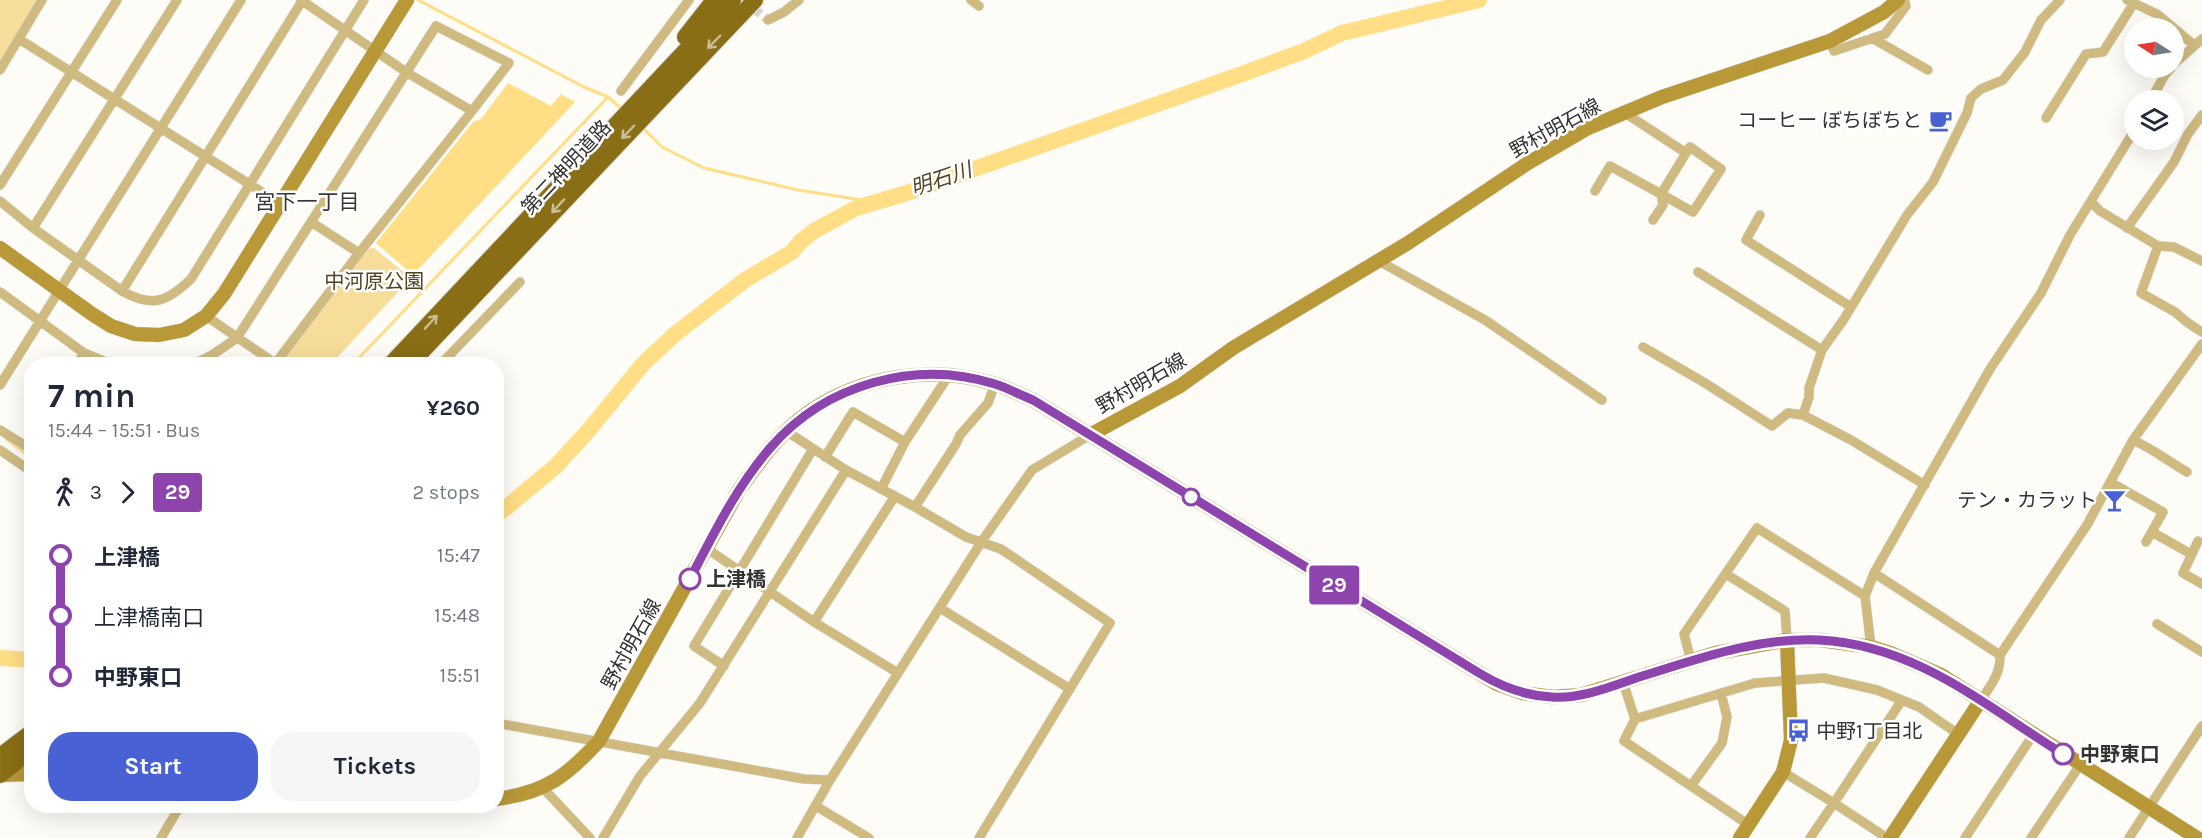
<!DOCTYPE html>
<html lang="en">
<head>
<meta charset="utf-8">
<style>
  body { margin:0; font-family:Karla,"Noto Sans JP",sans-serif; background:#f6f6f7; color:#1f2937; height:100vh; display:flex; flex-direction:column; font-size:22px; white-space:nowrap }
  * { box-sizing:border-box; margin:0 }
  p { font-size:20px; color:#747a83 }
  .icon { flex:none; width:33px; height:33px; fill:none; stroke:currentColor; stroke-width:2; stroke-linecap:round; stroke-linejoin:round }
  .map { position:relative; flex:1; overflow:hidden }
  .drawer { position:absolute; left:24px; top:357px; width:480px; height:456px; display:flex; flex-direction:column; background:#fff; border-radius:24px; box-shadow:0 6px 24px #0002 }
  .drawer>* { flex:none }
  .badge { padding:0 12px; border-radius:4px; font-size:21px; line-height:39px }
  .needle { width:39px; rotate:282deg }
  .tools { position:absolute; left:2124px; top:18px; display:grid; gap:12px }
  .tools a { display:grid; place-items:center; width:60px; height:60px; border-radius:50%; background:#fff; box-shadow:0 6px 24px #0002; font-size:30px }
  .map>.badge { position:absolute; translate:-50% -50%; box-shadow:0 0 0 3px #fff }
  .legs { display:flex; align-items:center; gap:9px; height:66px; padding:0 24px; font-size:20px }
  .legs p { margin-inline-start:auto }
  .head { display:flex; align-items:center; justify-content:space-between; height:102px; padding:0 24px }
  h1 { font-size:33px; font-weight:700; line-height:45px }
  .primary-button { display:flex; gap:12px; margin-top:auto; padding:12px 24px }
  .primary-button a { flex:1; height:69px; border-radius:24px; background:#4861d5; color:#fff; font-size:24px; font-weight:700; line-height:69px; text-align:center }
  .primary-button a+a { background:#f6f6f7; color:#1f2937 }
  ul { padding:0 24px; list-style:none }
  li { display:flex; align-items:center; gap:21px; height:60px; font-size:22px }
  li i { display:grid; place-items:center; width:9px; height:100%; margin:0 8px; background:currentColor }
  li i::after { content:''; width:15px; height:15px; margin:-8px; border:4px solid; border-radius:50%; background:#fff }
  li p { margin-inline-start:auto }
  li:first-child i { background:linear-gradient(#0000 50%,currentColor 0) }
  li:last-child i { background:linear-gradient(currentColor 50%,#0000 0) }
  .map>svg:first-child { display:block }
  .green { fill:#f6dd99 }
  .water { fill:#ffde85 }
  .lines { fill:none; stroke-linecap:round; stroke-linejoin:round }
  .stream { stroke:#ffde85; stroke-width:3 }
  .river { stroke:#ffde85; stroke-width:16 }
  .street-tunnel { stroke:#d5d4cf; stroke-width:9; stroke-dasharray:9 4.5; stroke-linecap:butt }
  .street-casing { stroke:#d9d8d3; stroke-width:10 }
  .secondary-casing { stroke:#d9d8d3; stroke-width:15 }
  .highway-casing { stroke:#d9d8d3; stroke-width:18 }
  .street { stroke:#cfba80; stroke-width:9 }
  .secondary { stroke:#b89837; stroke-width:14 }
  .highway { stroke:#896e16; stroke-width:16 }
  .oneway { stroke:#cabe96 }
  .line-1-casing { stroke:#fff; stroke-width:14 }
  .line-1 { stroke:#8e44ad; stroke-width:9 }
  .stop-1-dot { fill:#fff; stroke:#8e44ad; stroke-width:3 }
  .labels { text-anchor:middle; stroke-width:5; stroke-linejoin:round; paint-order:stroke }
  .poi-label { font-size:20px; fill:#343331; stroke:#fff; text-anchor:end }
  .street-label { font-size:20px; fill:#343331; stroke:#fff }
  .park-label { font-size:20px; fill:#51431d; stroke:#fff }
  .stop-label { font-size:20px; font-weight:bold; fill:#343331; stroke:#fff; text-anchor:start }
  .water-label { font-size:21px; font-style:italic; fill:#53451f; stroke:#fff }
  .neighbourhood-label { font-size:21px; fill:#383733; stroke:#fff }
</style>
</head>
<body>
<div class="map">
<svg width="2202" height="838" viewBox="0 0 2202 838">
  <rect width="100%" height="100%" fill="#fdfcf7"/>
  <path class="green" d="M 0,0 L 37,0 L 0,62 Z
    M 374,248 L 411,278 L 331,364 L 283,364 L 282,359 L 367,249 Z"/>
  <path class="water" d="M 508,83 L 551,106 L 561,94 L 575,102 L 413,275 L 376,243 L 473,122 L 481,119 Z"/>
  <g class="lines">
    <path class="stream" d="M 418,0 L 584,87 L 608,97 L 623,110
      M 642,127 L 662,147 L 704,168 L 798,190 L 875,202
      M 353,364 L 608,97
      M 6,439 L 32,458"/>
    <path class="river" d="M 496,516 L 556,466 L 588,431 L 643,364 L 675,334 L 745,280 L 792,252 L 800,242 L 814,231 L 856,208 L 907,193 L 1242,74 L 1304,51 L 1342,33 L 1479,0
      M 0,658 L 32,660"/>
    <path class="street-tunnel" d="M 743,0 L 768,20"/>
    <defs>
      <path id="street" d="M 301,0 L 406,72 L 472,111 L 359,253 L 311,222
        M 971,0 L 979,6
        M 2127,0 L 2157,14 L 2194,45
        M 768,20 L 784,12 L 799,0
        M 1872,38 L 1928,70
        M 19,39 L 281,204
        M 1830,41 L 1834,51 L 1885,34 L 1906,6 L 1904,0
        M 2174,64 L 2202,39
        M 0,70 L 42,0
        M 621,91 L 689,0
        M 2151,100 L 2164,76 L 2171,68
        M 1625,113 L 1686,153 L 1690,147 L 1721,169 L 1693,212 L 1661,194 L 1686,153
        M 2046,118 L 2086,54 L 2103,52 L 2134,3
        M 0,185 L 117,0
        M 1595,191 L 1610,166 L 1661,194 L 1663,205 L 1653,220
        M 0,201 L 33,228 L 122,291 C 152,308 167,302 191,279 L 364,0
        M 2092,203 L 2100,211 L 2158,246 L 2174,247 L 2202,261
        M 1760,215 L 1746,240 L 1851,307
        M 33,228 L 177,0
        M 2127,228 L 2174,162 L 2188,134 L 2202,115
        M 2158,246 L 2141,293 L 2175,312 L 2188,323 L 2202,332
        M 1377,260 L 1485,320 L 1602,400
        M 1698,272 L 1822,350
        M 122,291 L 302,1
        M 0,292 L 84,353 L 111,364
        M 206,316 L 276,364
        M 1643,347 L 1705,383 L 1772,426 L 1788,413 L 1803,415
        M 77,364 L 84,353
        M 194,364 L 212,355 L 237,338 L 436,26 L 509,63 L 472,111
        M 275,364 L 359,253
        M 348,364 L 349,363 L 351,364
        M 441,364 L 520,282
        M 0,385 L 241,0
        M 0,430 L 26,446 L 32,437
        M 786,431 L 846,470 L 915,507 L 966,537 L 1001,549 L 1110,623 L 979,838
        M 2133,440 C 2153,449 2168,461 2187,472
        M 0,450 L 32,472
        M 825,457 L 853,412 L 905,442
        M 2110,482 L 2163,512 L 2146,542
        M 1925,485 L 1851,440 L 1803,415 L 1809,397 L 1809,388 L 1822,350 L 1844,319 L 1907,215 L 1933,182 L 1967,113 L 1971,98 L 1981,89 L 2003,80 L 2025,52 L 2041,20 L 2060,0
        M 881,489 L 905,442 L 949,375
        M 915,507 L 956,444 L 960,435 L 988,403 L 995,384
        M 2152,532 L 2191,554
        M 2198,541 L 2183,573 L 2202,584
        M 706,548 L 814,622 L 898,673
        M 1874,573 L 2000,655
        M 1726,574 L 1785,611 L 1787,640
        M 940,608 L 1070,689
        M 814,622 L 895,496
        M 2157,624 L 2202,652
        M 1871,647 L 1865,596 L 1874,573 L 1990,369 L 2041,293 L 2070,235 L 2134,131
        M 1691,661 L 1684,634 L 1757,528 L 1865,596
        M 724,666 L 694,646 L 813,449
        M 1623,682 L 1635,719 L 1624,741 L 1749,825
        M 1981,700 C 1991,685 2001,673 2000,655 L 2087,525 L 2133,440 L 2202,344
        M 1635,719 L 1755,683 L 1824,678 L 1877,690 L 1919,707 L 1958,734
        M 496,723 L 804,779 L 830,780
        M 1783,772 L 1834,803 L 1902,700
        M 1691,786 L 1722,743 L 1727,717 L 1721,693
        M 543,788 L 590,838
        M 816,806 L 869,838
        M 161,838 L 180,806
        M 603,838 L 640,776 L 700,703 L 846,470
        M 797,838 L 830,780 L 982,541 L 1032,470 L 1090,435
        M 1810,838 L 1834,803 L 1887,838
        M 1965,838 L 2033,735
        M 2031,838 L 2080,765
        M 2129,838 L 2202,726"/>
      <path id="secondary" d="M 0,248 L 92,314 L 111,326 L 135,334 L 159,335 L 184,330 L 206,316 L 224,294 L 407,0
        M 1090,435 L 1180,386 L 1233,348 L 1408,243 L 1528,163 L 1588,128 L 1662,97 L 1830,41 L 1884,12 L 1898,0
        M 0,775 L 32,774
        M 496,799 C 545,793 567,776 599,741 L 739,490 C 759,462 780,432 809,412 C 863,375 933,365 995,384 C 1008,388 1020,395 1033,400 L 1497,684 L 1522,693 L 1553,697 L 1581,695 L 1716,653 L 1787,640 L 1820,640 L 1871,647 L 1890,653 L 1941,675 L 2197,838
        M 1740,838 L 1783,772 L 1791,740 L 1787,640
        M 1890,838 L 1981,700"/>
      <path id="highway" d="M 685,37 L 714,0
        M 391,364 L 733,0
        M 410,364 L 755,0
        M 0,756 L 32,732
        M 0,775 L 32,750"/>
    </defs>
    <use href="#street" class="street-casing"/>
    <use href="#secondary" class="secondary-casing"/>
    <use href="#highway" class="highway-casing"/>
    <use href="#street" class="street"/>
    <use href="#secondary" class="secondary"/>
    <use href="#highway" class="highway"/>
  </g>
  <defs><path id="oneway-shaft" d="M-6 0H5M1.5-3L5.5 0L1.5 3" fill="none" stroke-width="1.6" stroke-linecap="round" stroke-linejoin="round" transform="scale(1.5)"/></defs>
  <g class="oneway">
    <use href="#oneway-shaft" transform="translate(714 42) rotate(134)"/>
    <use href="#oneway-shaft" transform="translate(628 132) rotate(134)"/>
    <use href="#oneway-shaft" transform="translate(558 206) rotate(133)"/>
    <use href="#oneway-shaft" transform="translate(431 322) rotate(-47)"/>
  </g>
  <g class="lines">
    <defs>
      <path id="line-1" d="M 690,579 C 714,533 737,486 771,447 C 826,384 915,359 995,384 C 1008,388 1020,395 1033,400 L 1479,673 C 1502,687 1526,696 1552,697 C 1580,699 1610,687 1636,678 C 1695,660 1757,637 1819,640 C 1916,645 1984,705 2063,754"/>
    </defs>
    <use href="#line-1" class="line-1-casing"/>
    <use href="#line-1" class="line-1"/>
  </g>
  <defs>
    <symbol id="cafe-bare" viewBox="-9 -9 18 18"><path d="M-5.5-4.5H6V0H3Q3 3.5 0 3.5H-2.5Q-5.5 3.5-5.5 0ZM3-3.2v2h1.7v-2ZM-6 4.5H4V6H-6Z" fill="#4861d5" stroke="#fff" stroke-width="2.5" paint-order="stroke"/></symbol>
    <symbol id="bar-bare" viewBox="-9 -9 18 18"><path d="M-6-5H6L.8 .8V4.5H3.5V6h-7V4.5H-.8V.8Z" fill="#4861d5" stroke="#fff" stroke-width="2.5" paint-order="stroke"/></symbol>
    <symbol id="bus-bare" viewBox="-9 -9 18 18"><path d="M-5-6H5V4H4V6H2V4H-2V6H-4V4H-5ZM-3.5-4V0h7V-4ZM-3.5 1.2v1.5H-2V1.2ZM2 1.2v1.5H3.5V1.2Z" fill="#4861d5" stroke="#fff" stroke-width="2.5" paint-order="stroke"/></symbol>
  </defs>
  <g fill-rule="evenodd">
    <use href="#cafe-bare" x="1924" y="104" width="33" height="33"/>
    <use href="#bar-bare" x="2098" y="484" width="33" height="33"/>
    <use href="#bus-bare" x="1782" y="714" width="33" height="33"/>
  </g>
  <g class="stop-1-dot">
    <circle cx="1191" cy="497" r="8"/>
    <circle cx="690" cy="579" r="10"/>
    <circle cx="2063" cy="754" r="10"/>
  </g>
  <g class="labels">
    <g class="poi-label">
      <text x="1922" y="127">コーヒー ぼちぼちと</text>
      <text x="2097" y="507">テン・カラット</text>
      <text x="1816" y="738" text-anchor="start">中野1丁目北</text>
    </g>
    <g class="street-label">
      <text transform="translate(1555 128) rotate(-29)" y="7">野村明石線</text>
      <text transform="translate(566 167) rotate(-47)" y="7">第二神明道路</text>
      <text transform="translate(1141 383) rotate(-30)" y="7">野村明石線</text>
      <text transform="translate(631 644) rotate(-61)" y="7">野村明石線</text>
    </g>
    <g class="park-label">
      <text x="374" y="288">中河原公園</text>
    </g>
    <g class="stop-label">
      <text x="706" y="586">上津橋</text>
      <text x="2080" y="761">中野東口</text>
    </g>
    <g class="water-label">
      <text transform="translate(941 179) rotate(-19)" y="7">明石川</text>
    </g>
    <g class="neighbourhood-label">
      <text x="307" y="209">宮下一丁目</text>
    </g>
  </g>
</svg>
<div class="tools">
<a><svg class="needle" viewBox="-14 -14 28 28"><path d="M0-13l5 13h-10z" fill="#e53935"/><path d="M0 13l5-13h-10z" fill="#747a83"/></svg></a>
<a><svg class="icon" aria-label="layers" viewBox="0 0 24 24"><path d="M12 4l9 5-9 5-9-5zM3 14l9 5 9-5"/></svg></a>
</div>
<b class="badge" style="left:1334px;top:585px;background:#8e44ad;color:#fff">29</b>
<section class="drawer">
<div class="head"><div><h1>7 min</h1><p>15:44 – 15:51 · Bus</p></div><b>¥260</b></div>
<div class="legs"><svg class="icon" aria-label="walk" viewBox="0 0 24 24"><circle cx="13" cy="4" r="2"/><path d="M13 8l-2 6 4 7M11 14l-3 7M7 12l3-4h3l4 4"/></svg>3<svg class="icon" aria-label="forward" viewBox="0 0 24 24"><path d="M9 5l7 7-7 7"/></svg><b class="badge" style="background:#8e44ad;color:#fff">29</b><p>2 stops</p></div>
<ul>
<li><i style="color:#8e44ad"></i><b>上津橋</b><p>15:47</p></li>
<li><i style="color:#8e44ad"></i><span>上津橋南口</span><p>15:48</p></li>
<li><i style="color:#8e44ad"></i><b>中野東口</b><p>15:51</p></li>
</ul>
<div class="primary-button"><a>Start</a><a>Tickets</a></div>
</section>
</div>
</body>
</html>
